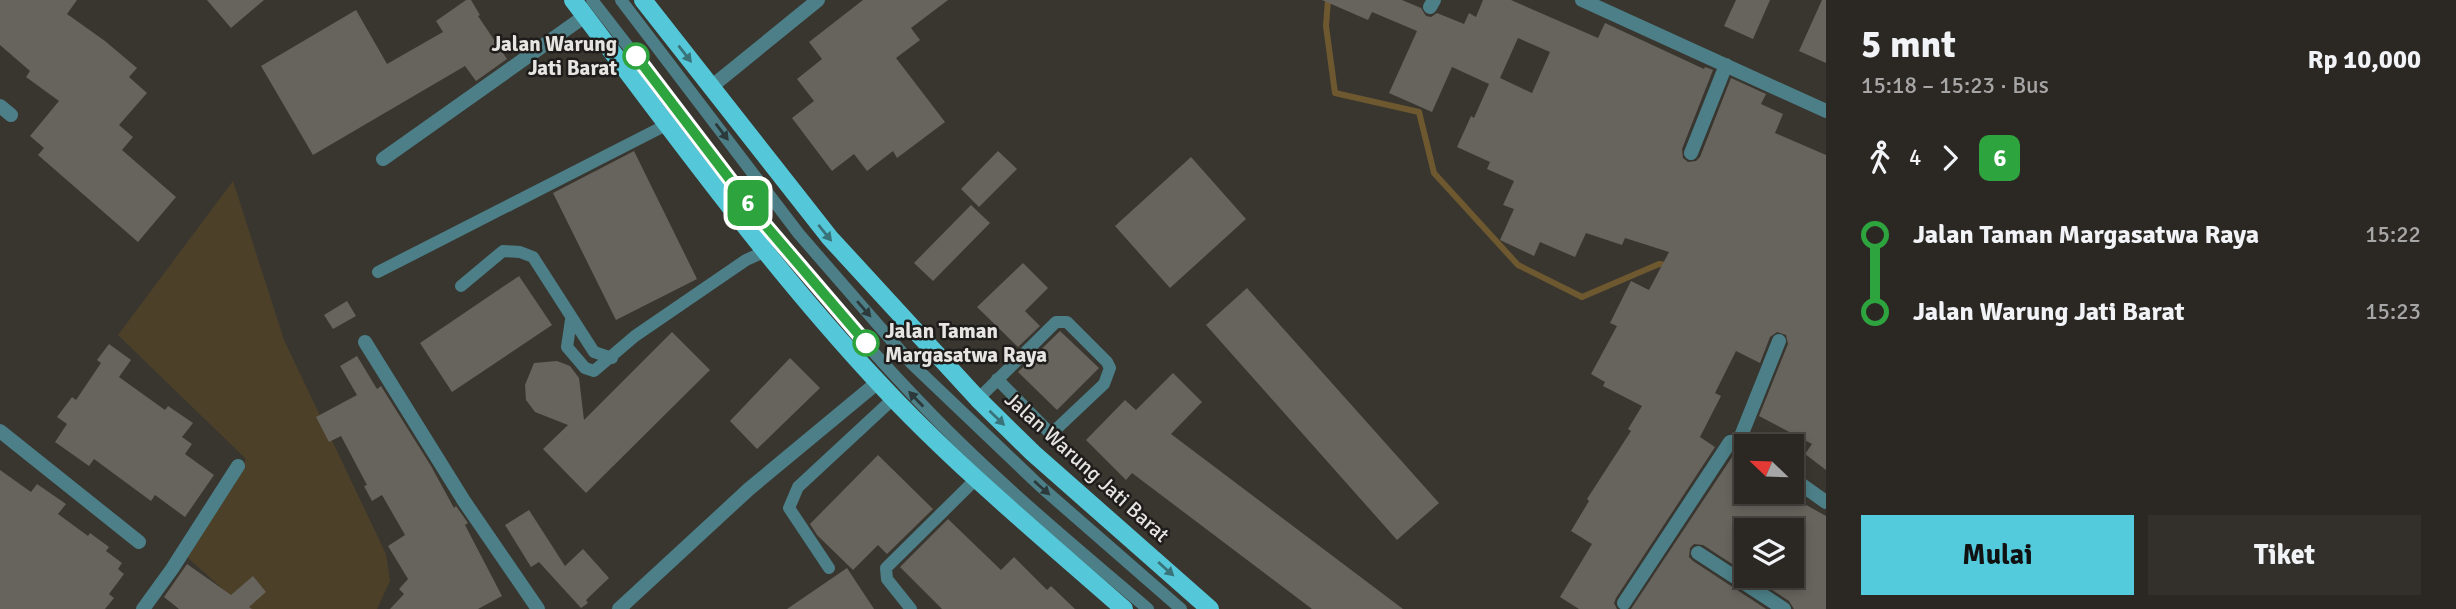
<!DOCTYPE html>
<html lang="id">
<head>
<meta charset="utf-8">
<style>
  body { margin:0; font-family:Signika,sans-serif; background:#33302c; color:#f1f3f6; height:100vh; display:flex; flex-direction:column; font-size:26px; white-space:nowrap }
  * { box-sizing:border-box; margin:0 }
  p { font-size:23px; color:#a6a6a6 }
  .icon { flex:none; width:38px; height:38px; fill:none; stroke:currentColor; stroke-width:2; stroke-linecap:round; stroke-linejoin:round }
  .map { position:relative; flex:1; overflow:hidden }
  .side { display:flex; flex-direction:column; background:#2b2824; width:630px }
  .side>* { flex:none }
  .badge { padding:0 14px; border-radius:10px; font-size:24px; line-height:46px }
  .needle { width:46px; rotate:293deg }
  .tools { position:absolute; left:1734px; top:434px; display:grid; gap:14px }
  .tools a { display:grid; place-items:center; width:70px; height:70px; border-radius:0px; background:#2b2824; box-shadow:0 4px 10px #0003,0 0 0 2px #474441; font-size:35px }
  .map>.badge { position:absolute; translate:-50% -50%; box-shadow:0 0 0 4px #fff }
  .legs { display:flex; align-items:center; gap:10px; height:77px; padding:0 35px; font-size:23px }
  .legs p { margin-inline-start:auto }
  .overview { display:flex; align-items:center; justify-content:space-between; height:119px; padding:0 35px }
  h1 { font-size:38px; font-weight:800; line-height:52px }
  .primary-button { display:flex; gap:14px; margin-top:auto; padding:14px 35px }
  .primary-button a { flex:1; height:80px; border-radius:0px; background:#54cadd; color:#111; font-size:28px; font-weight:800; line-height:80px; text-align:center }
  .primary-button a+a { background:#33302c; color:#f1f3f6 }
  ul { padding:0 35px; list-style:none }
  li { display:flex; align-items:center; gap:24px; height:77px; font-size:26px }
  li i { display:grid; place-items:center; width:10px; height:100%; margin:0 9px; background:currentColor }
  li i::after { content:''; width:18px; height:18px; margin:-9px; border:5px solid; border-radius:50%; background:#2b2824 }
  li p { margin-inline-start:auto }
  li:first-child i { background:linear-gradient(#0000 50%,currentColor 0) }
  li:last-child i { background:linear-gradient(currentColor 50%,#0000 0) }
  main { display:flex; flex:1; min-height:0 }
  .map>svg:first-child { display:block }
  .green { fill:#4c4029 }
  .lines { fill:none; stroke-linecap:round; stroke-linejoin:round }
  .stream { stroke:#6d582f; stroke-width:6 }
  .building { fill:#67635d; fill-rule:evenodd }
  .service { stroke:#4c7f87; stroke-width:12 }
  .minor { stroke:#4c7f87; stroke-width:14 }
  .primary { stroke:#54c7d8; stroke-width:18 }
  .oneway { fill:#3a727a }
  .oneway2 { fill:#2c3a3b }
  .line-1-casing { stroke:#fff; stroke-width:16 }
  .line-1 { stroke:#2ea43f; stroke-width:10 }
  .stop-1-dot { fill:#fff; stroke:#2ea43f; stroke-width:3.5 }
  .labels { text-anchor:middle; stroke-width:5; stroke-linejoin:round; paint-order:stroke }
  .stop-label { font-size:21px; font-weight:bold; fill:#e7e5e1; stroke:#1f1d1b; text-anchor:end }
  .street-label { font-size:21px; fill:#e7e5e1; stroke:#1f1d1b }
</style>
</head>
<body>
<main>
<div class="map">
<svg width="1826" height="609" viewBox="0 0 1826 609">
  <rect width="100%" height="100%" fill="#393630"/>
  <path class="green" d="M 233,181 L 284,340 L 386,554 L 390,581 L 377,609 L 245,609 L 186,556 L 235,484 L 246,459 L 118,335 Z"/>
  <g class="lines">
    <path class="stream" d="M 1328,0 L 1326,26 L 1335,93 L 1419,112 L 1434,173 L 1518,265 L 1582,297 L 1659,264 L 1669,265"/>
  </g>
  <path class="building" d="M 0,0 L 77,0 L 67,14 L 105,41 L 137,68 L 129,77 L 147,93 L 119,125 L 133,137 L 122,150 L 176,197 L 138,242 L 38,155 L 44,148 L 30,136 L 59,101 L 26,77 L 30,71 L 0,45 Z
    M 207,0 L 264,0 L 231,28 Z
    M 466,0 L 471,0 L 480,15 L 478,16 L 507,59 L 476,81 L 465,66 L 313,155 L 261,66 L 356,10 L 387,64 L 443,32 L 436,21 Z
    M 863,0 L 948,0 L 911,28 L 920,40 L 896,58 L 945,122 L 897,158 L 893,151 L 867,171 L 854,154 L 832,171 L 792,118 L 814,101 L 797,79 L 822,59 L 809,42 Z
    M 1322,0 L 1402,0 L 1421,8 L 1426,16 L 1431,17 L 1437,13 L 1464,24 L 1469,13 L 1476,17 L 1483,0 L 1511,0 L 1598,38 L 1605,23 L 1704,69 L 1705,67 L 1713,70 L 1682,149 L 1683,158 L 1688,162 L 1696,161 L 1700,157 L 1731,78 L 1766,94 L 1761,104 L 1783,114 L 1775,133 L 1826,155 L 1826,470 L 1805,454 L 1812,444 L 1759,416 L 1788,344 L 1786,335 L 1777,332 L 1770,337 L 1760,363 L 1736,351 L 1715,393 L 1721,396 L 1700,437 L 1715,447 L 1616,598 L 1614,603 L 1617,609 L 1579,609 L 1560,597 L 1592,544 L 1571,531 L 1589,501 L 1587,499 L 1631,431 L 1628,429 L 1642,406 L 1603,386 L 1605,382 L 1591,374 L 1617,326 L 1610,323 L 1631,281 L 1649,290 L 1669,252 L 1625,238 L 1622,245 L 1586,233 L 1575,257 L 1540,242 L 1534,256 L 1500,240 L 1514,209 L 1503,205 L 1514,181 L 1487,169 L 1490,162 L 1457,147 L 1471,116 L 1474,118 L 1489,84 L 1452,67 L 1432,112 L 1389,93 L 1417,31 L 1372,12 L 1368,20 ZM 1518,38 L 1550,52 L 1532,93 L 1500,78 Z
    M 1736,0 L 1770,0 L 1753,39 L 1724,26 Z
    M 1822,0 L 1826,0 L 1826,63 L 1799,51 Z
    M 634,151 L 697,279 L 616,320 L 553,193 Z
    M 998,151 L 1017,169 L 979,207 L 961,189 Z
    M 1191,157 L 1246,219 L 1170,288 L 1115,226 Z
    M 971,205 L 990,223 L 933,281 L 914,263 Z
    M 1023,263 L 1048,288 L 1025,311 L 1040,326 L 1018,347 L 977,307 Z
    M 519,276 L 552,325 L 452,392 L 420,343 Z
    M 1247,288 L 1439,503 L 1397,540 L 1206,325 Z
    M 347,301 L 356,316 L 333,329 L 324,315 Z
    M 1060,331 L 1099,368 L 1057,410 L 1018,372 Z
    M 672,332 L 710,370 L 586,493 L 543,449 L 568,425 L 535,412 L 526,400 L 525,385 L 534,363 L 557,361 L 570,366 L 579,378 L 584,420 Z
    M 109,344 L 131,360 L 119,377 L 165,410 L 168,406 L 193,423 L 182,437 L 192,444 L 185,454 L 214,475 L 185,517 L 155,495 L 151,501 L 94,459 L 89,466 L 55,442 L 67,424 L 57,417 L 72,397 L 76,400 L 101,363 L 97,360 Z
    M 357,356 L 377,389 L 381,386 L 431,466 L 454,508 L 456,506 L 468,523 L 465,525 L 502,596 L 478,609 L 390,609 L 404,594 L 399,589 L 408,579 L 388,546 L 405,535 L 382,495 L 372,501 L 364,486 L 367,485 L 341,436 L 329,442 L 316,417 L 357,395 L 340,366 Z
    M 790,358 L 820,388 L 757,449 L 730,421 Z
    M 1173,373 L 1202,402 L 1171,434 L 1403,609 L 1312,609 L 1132,473 L 1126,480 L 1086,440 L 1125,400 L 1136,410 Z
    M 1736,451 L 1746,455 L 1746,492 L 1783,492 L 1826,516 L 1826,609 L 1794,609 L 1789,601 L 1751,576 L 1792,576 L 1792,530 L 1746,530 L 1746,573 L 1703,545 L 1694,544 L 1690,548 L 1689,557 L 1693,561 L 1766,609 L 1631,609 Z
    M 878,455 L 933,509 L 887,554 L 878,545 L 853,570 L 817,535 L 810,524 Z
    M 0,470 L 31,492 L 37,484 L 66,504 L 58,514 L 88,536 L 90,533 L 109,547 L 106,551 L 122,563 L 118,569 L 124,574 L 109,594 L 114,598 L 105,609 L 0,609 Z
    M 529,510 L 565,566 L 583,549 L 609,578 L 586,600 L 588,603 L 581,608 L 539,562 L 531,567 L 505,525 Z
    M 948,519 L 1001,570 L 1014,557 L 1047,590 L 1051,586 L 1075,609 L 942,609 L 900,567 Z
    M 187,564 L 231,595 L 253,576 L 266,592 L 249,607 L 252,609 L 179,609 L 164,597 Z
    M 847,568 L 874,609 L 787,609 Z"/>
  <g class="lines">
    <path class="service" d="M 592,0 C 697,134 796,272 913,395 C 986,473 1067,540 1148,609
      M 621,0 L 799,234 L 912,364 L 1040,486 L 1181,609
      M 378,272 L 668,124
      M 461,286 L 503,251 L 520,252 L 533,257 L 594,352 L 612,358
      M 571,320 L 567,347 L 585,368 L 594,371 L 635,336 L 746,260 L 766,251
      M 978,399 L 1056,322 L 1067,322 L 1107,362 L 1110,368 L 1104,384 L 1051,434 L 997,379
      M 829,568 L 789,508 L 798,487 L 894,398
      M 911,609 L 887,579 L 886,568 L 976,479"/>
    <path class="minor" d="M 1582,0 L 1826,111
      M 1430,7 L 1434,0
      M 711,87 L 818,0
      M 0,106 L 11,115
      M 1691,153 L 1726,65
      M 383,159 L 585,16
      M 365,342 L 464,501 L 538,609
      M 0,431 L 139,542
      M 1739,441 L 1779,341
      M 1792,478 L 1826,502
      M 1698,553 L 1784,609
      M 1624,603 L 1730,442 L 1739,441 L 1746,446
      M 143,609 L 172,569 L 238,466
      M 619,609 L 749,489 L 878,382"/>
    <path class="primary" d="M 573,0 C 671,129 767,263 878,382 C 954,464 1040,535 1124,609
      M 643,0 L 830,238 L 978,399 L 1033,453 L 1210,609"/>
  </g>
  <defs><path id="oneway-solid" d="M-6-.8H1V-3.2L6.5 0L1 3.2V.8H-6Z" transform="scale(1.75)"/></defs>
  <g class="oneway">
    <use href="#oneway-solid" transform="translate(685 54) rotate(52)"/>
    <use href="#oneway-solid" transform="translate(825 233) rotate(51)"/>
    <use href="#oneway-solid" transform="translate(997 418) rotate(44)"/>
    <use href="#oneway-solid" transform="translate(1166 569) rotate(42)"/>
  </g>
  <g class="oneway2">
    <use href="#oneway-solid" transform="translate(722 132) rotate(53)"/>
    <use href="#oneway-solid" transform="translate(864 309) rotate(49)"/>
    <use href="#oneway-solid" transform="translate(916 399) rotate(-134)"/>
    <use href="#oneway-solid" transform="translate(1042 488) rotate(42)"/>
  </g>
  <g class="lines">
    <defs>
      <path id="line-1" d="M 636,56 L 760,219 L 866,343"/>
    </defs>
    <use href="#line-1" class="line-1-casing"/>
    <use href="#line-1" class="line-1"/>
  </g>
  <g class="stop-1-dot">
    <circle cx="636" cy="56" r="12"/>
    <circle cx="866" cy="343" r="12"/>
  </g>
  <g class="labels">
    <g class="stop-label">
      <text x="617" y="51">Jalan Warung<tspan x="617" dy="24">Jati Barat</tspan></text>
      <text x="885" y="338" text-anchor="start">Jalan Taman<tspan x="885" dy="24">Margasatwa Raya</tspan></text>
    </g>
    <g class="street-label">
      <text transform="translate(1087 467) rotate(42)" y="7">Jalan Warung Jati Barat</text>
    </g>
  </g>
</svg>
<div class="tools">
<a><svg class="needle" viewBox="-14 -14 28 28"><path d="M0-13l5 13h-10z" fill="#e53935"/><path d="M0 13l5-13h-10z" fill="#a6a6a6"/></svg></a>
<a><svg class="icon" aria-label="layers" viewBox="0 0 24 24"><path d="M12 4l9 5-9 5-9-5zM3 14l9 5 9-5"/></svg></a>
</div>
<b class="badge" style="left:748px;top:203px;background:#2ea43f;color:#fff">6</b>
</div>
<section class="side">
<div class="overview"><div><h1>5 mnt</h1><p>15:18 – 15:23 · Bus</p></div><b>Rp 10,000</b></div>
<div class="legs"><svg class="icon" aria-label="walk" viewBox="0 0 24 24"><circle cx="13" cy="4" r="2"/><path d="M13 8l-2 6 4 7M11 14l-3 7M7 12l3-4h3l4 4"/></svg>4<svg class="icon" aria-label="forward" viewBox="0 0 24 24"><path d="M9 5l7 7-7 7"/></svg><b class="badge" style="background:#2ea43f;color:#fff">6</b></div>
<ul>
<li><i style="color:#2ea43f"></i><b>Jalan Taman Margasatwa Raya</b><p>15:22</p></li>
<li><i style="color:#2ea43f"></i><b>Jalan Warung Jati Barat</b><p>15:23</p></li>
</ul>
<div class="primary-button"><a>Mulai</a><a>Tiket</a></div>
</section>
</main>
</body>
</html>
